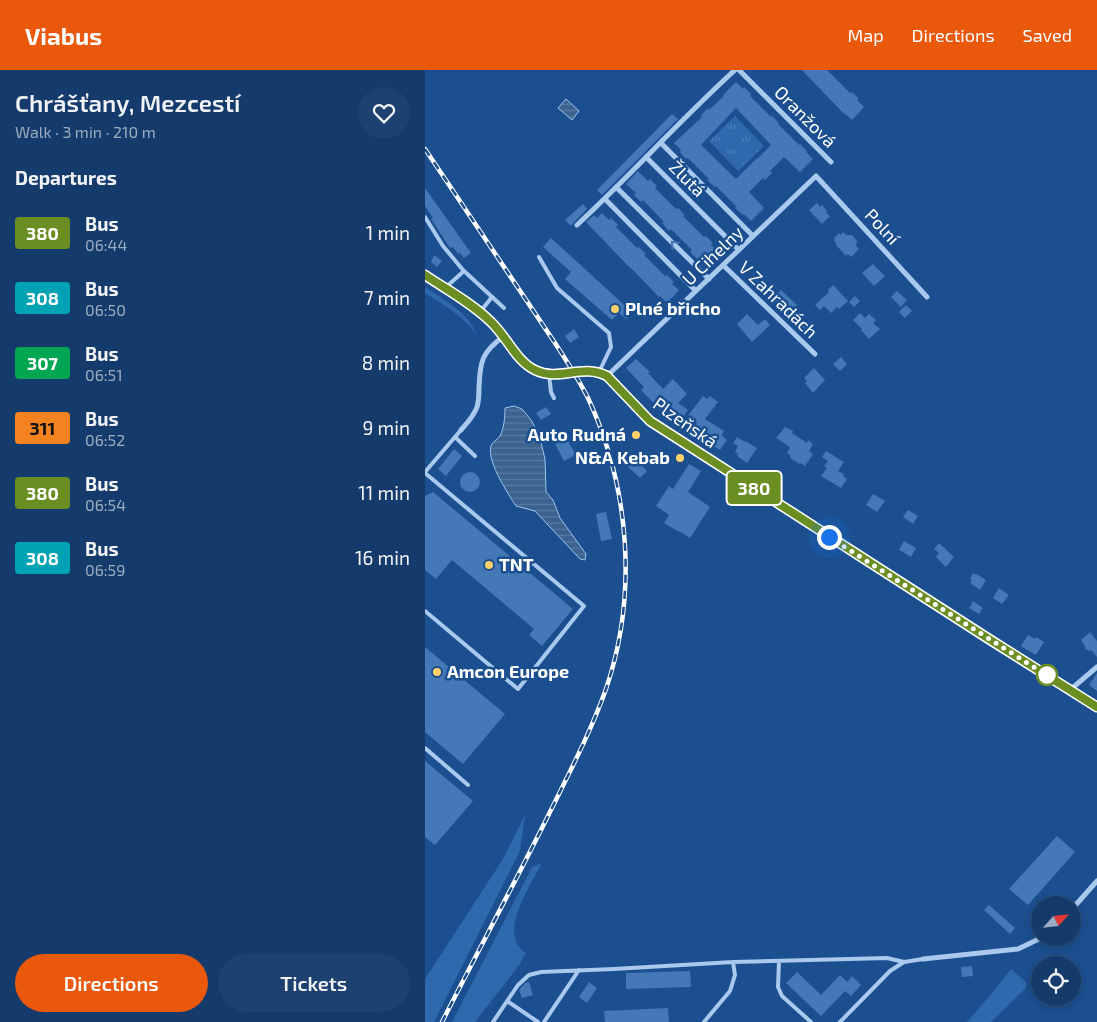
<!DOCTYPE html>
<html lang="en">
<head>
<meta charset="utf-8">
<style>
  body { margin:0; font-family:"Exo 2",sans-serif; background:#1d4271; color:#f1f3f6; height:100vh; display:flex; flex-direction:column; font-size:19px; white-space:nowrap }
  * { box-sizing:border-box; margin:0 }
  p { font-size:16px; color:#9dadc1 }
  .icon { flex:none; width:28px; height:28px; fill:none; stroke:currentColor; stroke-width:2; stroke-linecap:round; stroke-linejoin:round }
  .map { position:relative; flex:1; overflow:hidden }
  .panel { display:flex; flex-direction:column; background:#143b6b; width:425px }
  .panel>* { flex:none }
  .badge { padding:0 10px; border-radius:4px; font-size:18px; line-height:32px }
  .needle { width:32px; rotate:63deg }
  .buttons { position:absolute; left:606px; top:826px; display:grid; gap:10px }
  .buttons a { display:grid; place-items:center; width:50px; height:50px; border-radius:50%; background:#143b6b; box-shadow:0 2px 8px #0003,0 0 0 1px #33557e; font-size:25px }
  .you { position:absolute; width:25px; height:25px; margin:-12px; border:4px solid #fff; border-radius:50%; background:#1a73e8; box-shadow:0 0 0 8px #1a73e833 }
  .map>.badge { position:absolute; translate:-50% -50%; box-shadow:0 0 0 2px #fff }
  h2 { padding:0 15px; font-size:19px; line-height:45px }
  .round { display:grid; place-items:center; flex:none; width:52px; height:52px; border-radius:26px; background:#1d4271 }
  .head { display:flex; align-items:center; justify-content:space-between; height:85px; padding:0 15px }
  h1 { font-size:24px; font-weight:600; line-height:38px }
  .cta { display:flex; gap:10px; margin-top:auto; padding:10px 15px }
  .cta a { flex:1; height:58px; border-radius:30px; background:#ea580c; color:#fff; font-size:20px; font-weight:600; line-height:58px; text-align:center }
  .cta a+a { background:#1d4271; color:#f1f3f6 }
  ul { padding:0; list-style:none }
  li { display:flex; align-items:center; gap:15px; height:65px; padding:0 15px }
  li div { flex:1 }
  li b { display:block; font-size:19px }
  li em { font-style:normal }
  li .badge { min-width:55px; font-weight:700; text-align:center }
  header { display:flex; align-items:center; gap:30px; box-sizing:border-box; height:70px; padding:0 25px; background:#ea580c; color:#fff }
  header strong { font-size:24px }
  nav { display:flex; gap:28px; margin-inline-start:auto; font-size:18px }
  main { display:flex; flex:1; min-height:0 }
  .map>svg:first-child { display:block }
  .grass { fill:#2e69ad }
  .park { fill:url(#park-tufts) }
  .water { fill:url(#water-rules); stroke:#9cc4f0 }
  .building { fill:#4478b7; fill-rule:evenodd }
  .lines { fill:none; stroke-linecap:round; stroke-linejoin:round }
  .service { stroke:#a9c9ee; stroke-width:4 }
  .minor { stroke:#a9c9ee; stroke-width:5 }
  .secondary { stroke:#d6e6fa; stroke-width:10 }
  .rail-casing { stroke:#fff; stroke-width:4.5 }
  .rail { stroke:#1b4f8f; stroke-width:2.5; stroke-dasharray:8; stroke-linecap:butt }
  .oneway { stroke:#4674ac }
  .line-casing { stroke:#fff; stroke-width:11 }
  .line { stroke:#6b8e23; stroke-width:8 }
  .walk { stroke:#fff; stroke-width:5; stroke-dasharray:0 9 }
  .poi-dot { fill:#ffd166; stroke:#1b4f8f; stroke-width:2 }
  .stop-dot { fill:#fff; stroke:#6b8e23; stroke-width:2.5 }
  .labels { text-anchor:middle; stroke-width:5; stroke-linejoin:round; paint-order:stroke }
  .street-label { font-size:18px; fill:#fff; stroke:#1b4f8f }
  .poi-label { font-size:18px; font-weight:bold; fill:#fff; stroke:#1b4f8f; text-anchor:start }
</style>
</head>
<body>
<header>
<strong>Viabus</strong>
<nav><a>Map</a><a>Directions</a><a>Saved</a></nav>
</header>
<main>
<section class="panel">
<div class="head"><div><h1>Chrášťany, Mezcestí</h1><p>Walk · 3 min · 210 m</p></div><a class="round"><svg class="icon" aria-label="heart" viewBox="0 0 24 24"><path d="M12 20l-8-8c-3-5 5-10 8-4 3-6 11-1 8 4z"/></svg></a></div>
<h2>Departures</h2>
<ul>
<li><span class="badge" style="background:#6b8e23;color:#fff">380</span><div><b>Bus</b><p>06:44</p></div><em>1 min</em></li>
<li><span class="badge" style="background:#00a3b4;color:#fff">308</span><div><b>Bus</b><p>06:50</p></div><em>7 min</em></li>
<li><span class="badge" style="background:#00a651;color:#fff">307</span><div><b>Bus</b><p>06:51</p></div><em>8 min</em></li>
<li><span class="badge" style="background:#f58220;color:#111">311</span><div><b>Bus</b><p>06:52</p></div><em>9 min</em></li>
<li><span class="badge" style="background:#6b8e23;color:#fff">380</span><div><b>Bus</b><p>06:54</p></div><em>11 min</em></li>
<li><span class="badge" style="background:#00a3b4;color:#fff">308</span><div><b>Bus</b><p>06:59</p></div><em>16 min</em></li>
</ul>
<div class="cta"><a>Directions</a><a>Tickets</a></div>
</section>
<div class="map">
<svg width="672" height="952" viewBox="0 0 672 952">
  <defs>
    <pattern id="park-tufts" width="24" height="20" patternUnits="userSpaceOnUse" patternTransform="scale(1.25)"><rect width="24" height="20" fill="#2e69ad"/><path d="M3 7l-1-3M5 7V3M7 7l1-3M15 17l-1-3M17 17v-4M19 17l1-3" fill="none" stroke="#4d80b9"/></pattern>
    <pattern id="water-rules" width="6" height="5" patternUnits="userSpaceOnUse" patternTransform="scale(1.25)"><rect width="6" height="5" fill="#3c6290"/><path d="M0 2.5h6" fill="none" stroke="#597aa1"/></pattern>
  </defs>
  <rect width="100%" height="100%" fill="#1b4f8f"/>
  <path class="grass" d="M 0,217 C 17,229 45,243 51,264 C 38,246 19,235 0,223 Z
    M 100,745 L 95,781 L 9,952 L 0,952 L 0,909 L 78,789 Z
    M 117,793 C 106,815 71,864 101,883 L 95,894 L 50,952 L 27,952 L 107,797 Z
    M 586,899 L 601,912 L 601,918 L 566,952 L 542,952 L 572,917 Z"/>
  <path class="park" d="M 310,46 L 339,76 L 313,101 L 284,71 Z"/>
  <path class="water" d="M 141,29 L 154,41 L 147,50 L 133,38 Z
    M 89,336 L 97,339 L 106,350 L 114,364 L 120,389 L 121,422 L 128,430 L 135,448 L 161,484 L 160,490 L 155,489 L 110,441 L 91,436 C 83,424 59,387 67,374 C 69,371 73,369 75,366 C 79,358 80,347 80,338 Z"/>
  <path class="building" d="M 377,0 L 402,0 L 425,23 L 427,22 L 434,29 L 432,30 L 439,37 L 427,50 L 419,43 L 419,44 Z
    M 311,12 L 318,19 L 319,17 L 326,24 L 325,26 L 346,47 L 347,46 L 354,53 L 353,54 L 374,75 L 375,74 L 382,81 L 381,82 L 388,89 L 375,102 L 359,87 L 345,101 L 347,103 L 340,110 L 338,108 L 324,122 L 339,138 L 326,151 L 319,144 L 318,145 L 310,138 L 312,137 L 291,116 L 290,117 L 282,110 L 284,109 L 263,88 L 261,89 L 255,82 L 256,80 L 249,73 L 277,47 L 276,45 L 283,38 L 284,40 L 299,26 L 298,25 ZM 311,38 L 346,75 L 332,89 L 332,88 L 311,109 L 276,75 Z
    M 247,44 L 253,49 L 177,125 L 172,120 Z
    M 213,101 L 223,111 L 225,109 L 232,116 L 230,118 L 251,139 L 253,138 L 260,145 L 258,146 L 279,167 L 281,166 L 288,173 L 286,175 L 293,181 L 281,194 L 274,187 L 272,189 L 265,182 L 267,180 L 246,159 L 244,161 L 237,153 L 239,152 L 218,130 L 216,132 L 209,125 L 211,123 L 201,114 Z
    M 0,118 L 46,183 L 39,188 L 35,183 L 33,184 L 28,177 L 25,178 L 6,149 L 8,148 L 0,136 Z
    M 392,133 L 395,137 L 397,135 L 402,141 L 401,143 L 405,146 L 397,154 L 384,140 Z
    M 158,134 L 162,139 L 149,152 L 146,156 L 140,150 Z
    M 177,143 L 184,150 L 186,148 L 193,155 L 191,157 L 212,178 L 214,177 L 221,184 L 219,185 L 240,206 L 242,205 L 249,212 L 247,214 L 254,220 L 242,233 L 235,226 L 234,227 L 206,198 L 206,199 L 161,152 L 169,145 L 172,148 Z
    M 418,162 L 421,165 L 427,165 L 432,171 L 431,176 L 434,179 L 426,187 L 423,184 L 421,186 L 411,175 L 411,173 L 409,171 L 410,170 L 409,168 L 414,163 L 416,165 Z
    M 126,168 L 207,242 L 201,249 L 194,243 L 187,250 L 140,209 L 146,202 L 118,177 Z
    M 9,185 L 17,191 L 12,197 L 6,192 Z
    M 448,194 L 460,206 L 449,216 L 437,203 Z
    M 408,215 L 423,231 L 414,239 L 412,237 L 406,243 L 399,236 L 395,240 L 390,235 L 404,222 L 403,220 Z
    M 356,220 L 372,235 L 362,246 L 346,231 Z
    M 472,221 L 482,230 L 476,237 L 466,227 Z
    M 430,226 L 435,231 L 429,237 L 424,232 Z
    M 481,235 L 487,241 L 480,248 L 474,242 Z
    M 435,243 L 440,248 L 444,244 L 451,250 L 448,253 L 455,259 L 444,269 L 436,260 L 437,259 L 428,250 Z
    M 322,244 L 333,255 L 340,249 L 345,255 L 327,272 L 312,254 Z
    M 380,251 L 385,256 L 378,263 L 373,258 Z
    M 149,259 L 154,267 L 145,273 L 140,266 Z
    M 416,287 L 422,294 L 415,301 L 408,294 Z
    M 211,289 L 225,302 L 223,303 L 238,319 L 248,309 L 262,324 L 253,333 L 263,340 L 256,350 L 239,340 L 237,342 L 216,320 L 219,317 L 201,298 Z
    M 389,298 L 400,310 L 388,323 L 380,313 L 382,311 L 379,308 Z
    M 278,326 L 282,329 L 285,326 L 293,332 L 280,349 L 299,361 L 297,364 L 298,365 L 297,366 L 302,370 L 295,380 L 284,373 L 287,369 L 268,357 L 272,353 L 262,347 Z
    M 121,337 L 126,344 L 116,350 L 111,343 Z
    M 360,357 L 368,361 L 367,363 L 382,373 L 383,370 L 388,374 L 384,381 L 388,384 L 380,396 L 376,393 L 375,394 L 365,388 L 366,386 L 362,383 L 365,377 L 351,368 Z
    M 312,367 L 320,372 L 320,371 L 332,378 L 322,393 L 312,386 L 313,384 L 310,382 L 313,376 L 308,373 Z
    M 141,368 L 151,385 L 139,391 L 130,374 Z
    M 29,379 L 37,386 L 21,406 L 13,399 Z
    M 401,381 L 419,392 L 413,401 L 419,404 L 418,406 L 422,409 L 416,418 L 396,406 L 402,398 L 399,396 L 403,391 L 397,387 Z
    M 209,388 L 222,401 L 215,408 L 202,396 Z
    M 264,394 L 276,401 L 263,422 L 285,437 L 265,468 L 254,461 L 254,462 L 239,453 L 244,445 L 231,436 L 244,416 L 248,419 Z
    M35 412a10 10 0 1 1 20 0a10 10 0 1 1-20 0Z
    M 8,422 L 148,539 L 117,576 L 104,565 L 109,559 L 27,490 L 11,509 L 0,500 L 0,426 Z
    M 448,424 L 460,431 L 452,442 L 441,435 Z
    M 483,440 L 493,446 L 488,454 L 478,447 Z
    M 181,442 L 187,469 L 176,471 L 171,444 Z
    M 479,471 L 491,478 L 486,487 L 474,480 Z
    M 514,473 L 529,487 L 521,497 L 511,487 L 514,483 L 509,479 Z
    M 548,503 L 551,505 L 552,504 L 561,510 L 555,520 L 545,513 L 547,510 L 545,509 Z
    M 574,518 L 584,525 L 577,534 L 568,528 Z
    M 548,531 L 558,538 L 554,544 L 544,538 Z
    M 665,562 L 672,571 L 672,587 L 666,580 L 664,581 L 660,579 L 660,576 L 656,570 Z
    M 603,565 L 610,569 L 611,567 L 619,572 L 611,585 L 596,576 Z
    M 0,577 L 80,644 L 38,694 L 0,662 Z
    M 672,603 L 672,621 L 664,615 Z
    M 0,691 L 48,731 L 10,775 L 0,767 Z
    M 632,766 L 650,782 L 603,835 L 584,819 Z
    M 564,835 L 590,858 L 585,864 L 559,840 Z
    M 547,896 L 548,906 L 537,907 L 536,897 Z
    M 265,901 L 266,917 L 201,919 L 201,903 Z
    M 372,902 L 396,925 L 415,905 L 422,912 L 427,906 L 436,915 L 426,926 L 420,921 L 396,946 L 361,913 Z
    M 104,912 L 108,925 L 97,928 L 94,920 L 100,913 Z
    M 164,912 L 172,918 L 162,933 L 154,927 Z
    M 243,938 L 244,952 L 180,952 L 179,941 Z"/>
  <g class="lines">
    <path class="service" d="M 0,147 L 18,176 L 38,200 L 79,238
      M 114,187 L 132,218 L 184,263 L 186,277 L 174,302
      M 20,218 L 39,201
      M 55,242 L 67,227
      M 124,304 L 126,322 L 129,328
      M 30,367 L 50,386
      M 0,402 L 36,360
      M 0,403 L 159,536 L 93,619 L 0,541
      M 0,678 L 43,715
      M 354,891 L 353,917 L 357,926 L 386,952
      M 82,931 L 113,952
      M 68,952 L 93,915 L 104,905 L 116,902 L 189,899 L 308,892 L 462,888 L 479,892
      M 119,952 L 154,900
      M 279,952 L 305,921 L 310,905 L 308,892
      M 415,952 L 465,901 L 479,892 L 498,889"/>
    <path class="minor" d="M 314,0 L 406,92
      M 236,73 L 328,166
      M 221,87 L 314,180
      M 191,117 L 284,209
      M 180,129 L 271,221
      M 152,155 C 206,105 255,50 310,0
      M 298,195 L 390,284
      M 182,306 L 391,106 L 502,227
      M 36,360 C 42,353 49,346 52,337 C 54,331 54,323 54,317 C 55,291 57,282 79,266
      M 645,620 L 672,597
      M 648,838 L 672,811
      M 498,889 L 593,879 L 616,868"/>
    <path class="secondary" d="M 0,205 C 22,220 47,233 66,252 C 82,267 91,291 110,300 C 134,312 157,293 182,306 L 225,351 L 579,579 L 672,637"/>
    <defs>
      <path id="rail" d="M 0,79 L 132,276 C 143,293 154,310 163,328 C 205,418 213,525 181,619 C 165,664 142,707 121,750 C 87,818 51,885 17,952"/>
    </defs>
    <use href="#rail" class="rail-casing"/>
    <use href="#rail" class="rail"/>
  </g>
  <defs><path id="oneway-chevron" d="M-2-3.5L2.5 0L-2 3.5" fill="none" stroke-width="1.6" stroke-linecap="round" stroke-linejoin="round" transform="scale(1.25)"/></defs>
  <use class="oneway" href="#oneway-chevron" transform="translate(249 174) rotate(-135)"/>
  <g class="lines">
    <defs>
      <path id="line" d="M 0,205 C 22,220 47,233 66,252 C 82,267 91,291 110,300 C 134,312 157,293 182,306 L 225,351 L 564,569 L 672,637"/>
    </defs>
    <use href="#line" class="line-casing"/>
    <use href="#line" class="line"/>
    <path class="walk" d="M 404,467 L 629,610 L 622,605"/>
  </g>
  <g class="poi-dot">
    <circle cx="190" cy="239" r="5"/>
    <circle cx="211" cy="365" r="5"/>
    <circle cx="255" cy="388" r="5"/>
    <circle cx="64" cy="495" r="5"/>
    <circle cx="12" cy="602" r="5"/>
  </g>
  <circle class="stop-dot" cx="622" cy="605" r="10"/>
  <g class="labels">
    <g class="street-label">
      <text transform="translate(380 47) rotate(45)" y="6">Oranžová</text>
      <text transform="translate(262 109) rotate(45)" y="6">Žlutá</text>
      <text transform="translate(457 157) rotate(47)" y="6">Polní</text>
      <text transform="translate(288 186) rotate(-44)" y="6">U Cihelny</text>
      <text transform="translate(353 230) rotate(44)" y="6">V Zahradách</text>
      <text transform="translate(260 353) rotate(35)" y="6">Plzeňská</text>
    </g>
    <g class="poi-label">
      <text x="200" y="245">Plné břicho</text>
      <text x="201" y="371" text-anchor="end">Auto Rudná</text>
      <text x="245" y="394" text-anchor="end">N&amp;A Kebab</text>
      <text x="74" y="501">TNT</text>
      <text x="22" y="608">Amcon Europe</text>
    </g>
  </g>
</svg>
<div class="buttons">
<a><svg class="needle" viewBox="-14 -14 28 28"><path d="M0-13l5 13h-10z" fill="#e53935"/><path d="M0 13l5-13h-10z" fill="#9dadc1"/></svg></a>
<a><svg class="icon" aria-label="locate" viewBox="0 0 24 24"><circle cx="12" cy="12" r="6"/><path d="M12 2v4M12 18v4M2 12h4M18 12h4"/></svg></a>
</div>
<div class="you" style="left:404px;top:467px"></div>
<b class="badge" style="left:329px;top:418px;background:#6b8e23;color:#fff">380</b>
</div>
</main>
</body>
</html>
